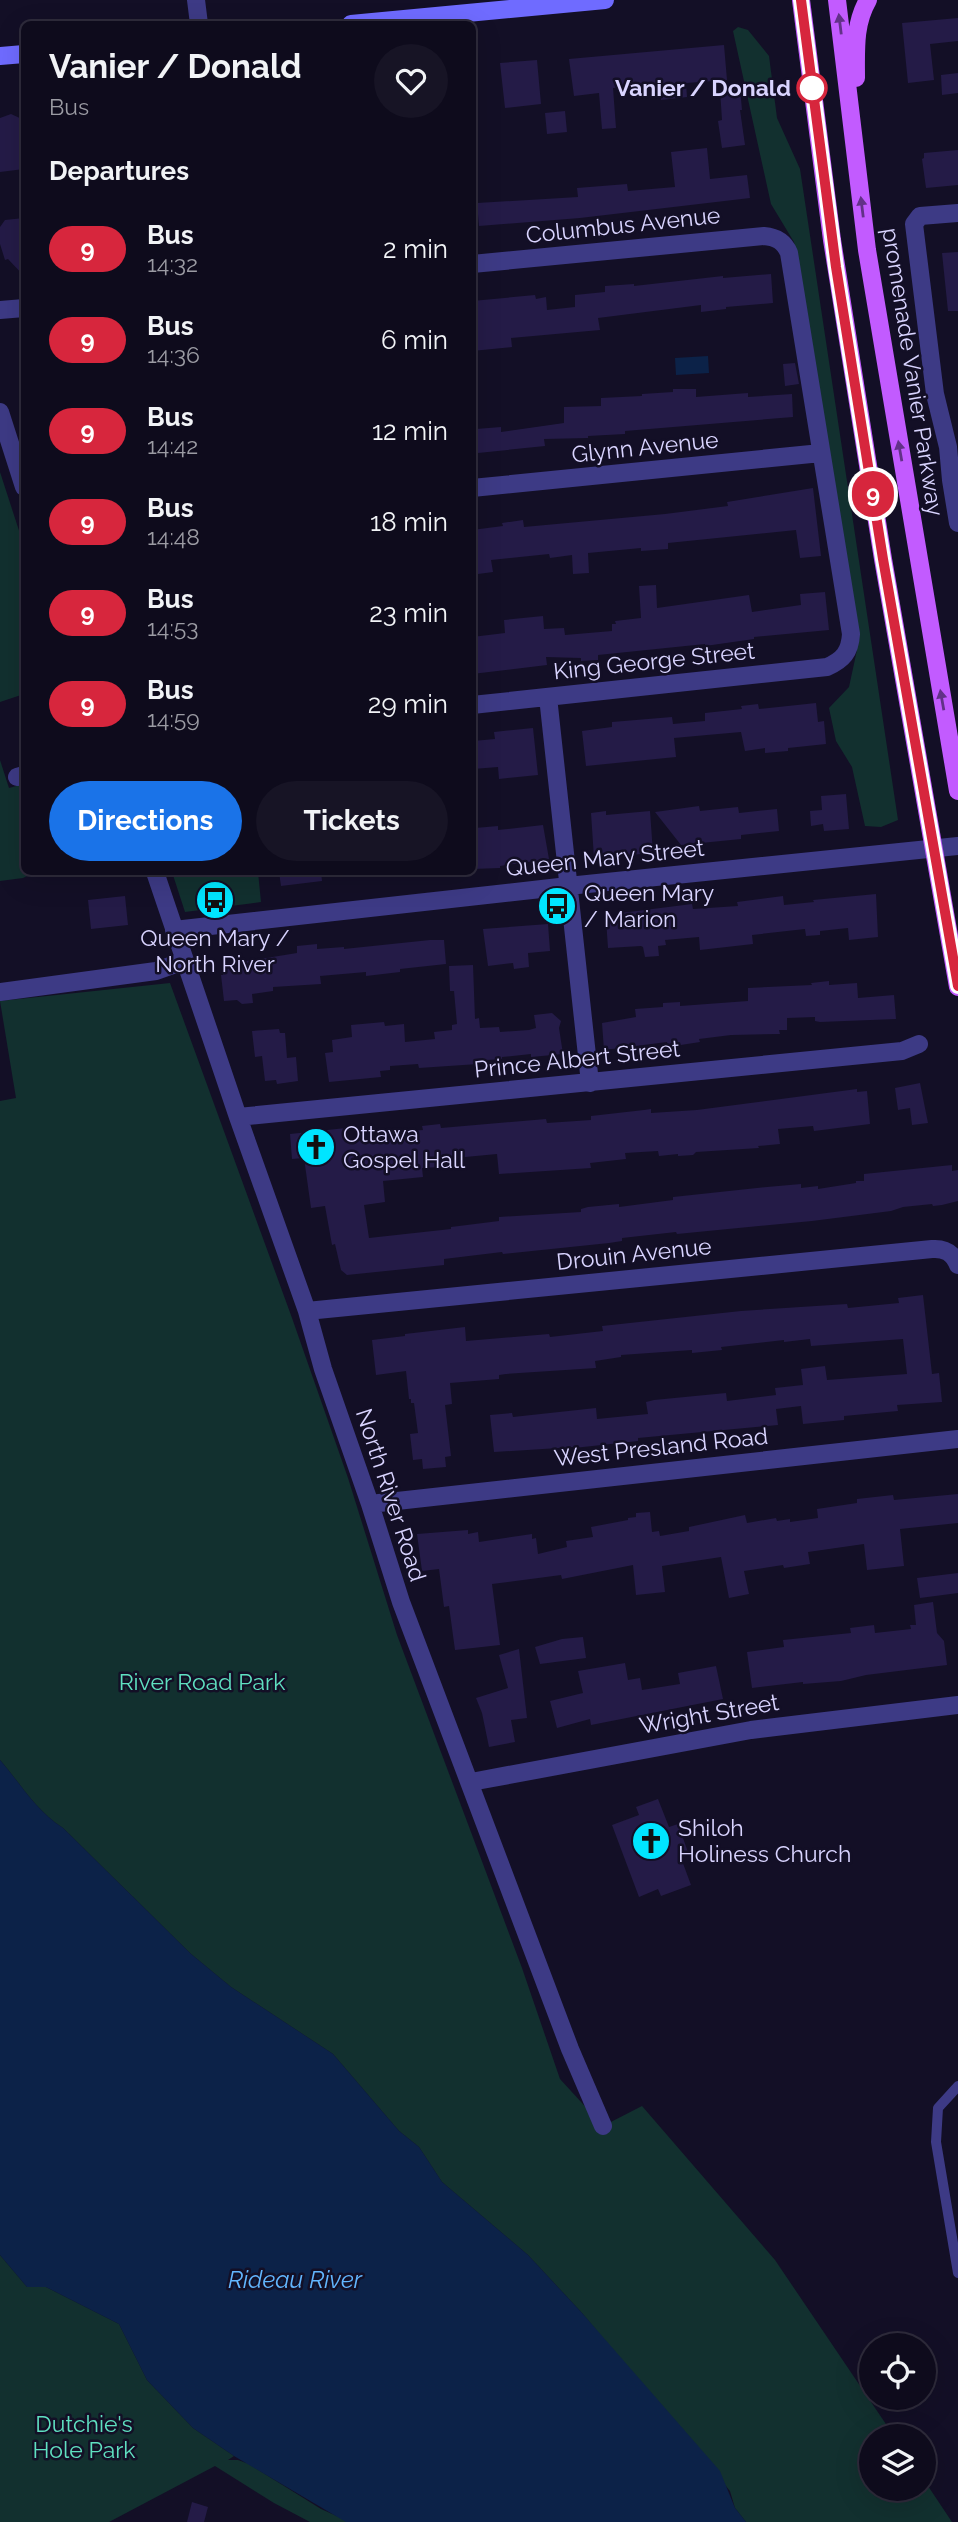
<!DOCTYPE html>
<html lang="en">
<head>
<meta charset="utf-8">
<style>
  body { margin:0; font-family:Raleway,sans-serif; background:#171425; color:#f1f3f6; height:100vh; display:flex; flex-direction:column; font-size:26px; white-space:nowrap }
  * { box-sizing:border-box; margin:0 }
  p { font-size:23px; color:#9b9ba3 }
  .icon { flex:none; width:38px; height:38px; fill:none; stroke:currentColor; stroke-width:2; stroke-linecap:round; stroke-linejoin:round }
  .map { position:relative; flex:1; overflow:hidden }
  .side { position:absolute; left:21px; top:21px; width:455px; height:854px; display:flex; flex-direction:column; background:#0e0b1c; border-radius:10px; box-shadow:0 7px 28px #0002,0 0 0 2px #2e2b3b }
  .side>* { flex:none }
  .badge { padding:0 14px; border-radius:23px; font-size:24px; line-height:46px }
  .tools { position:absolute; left:859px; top:2333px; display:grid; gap:14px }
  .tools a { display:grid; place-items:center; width:77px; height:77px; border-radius:50%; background:#0e0b1c; box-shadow:0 7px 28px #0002,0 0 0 2px #2e2b3b; font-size:35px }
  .map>.badge { position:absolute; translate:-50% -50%; box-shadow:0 0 0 4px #fff }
  h2 { padding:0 28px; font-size:26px; line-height:63px }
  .round { display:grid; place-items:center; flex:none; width:74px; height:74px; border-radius:37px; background:#171425 }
  .headline { display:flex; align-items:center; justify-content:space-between; height:119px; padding:0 28px }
  h1 { font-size:33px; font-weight:700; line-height:52px }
  .cta { display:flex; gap:14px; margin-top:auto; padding:14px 28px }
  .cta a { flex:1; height:80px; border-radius:42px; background:#1a73e8; color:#fff; font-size:28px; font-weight:700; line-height:80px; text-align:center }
  .cta a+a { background:#171425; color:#f1f3f6 }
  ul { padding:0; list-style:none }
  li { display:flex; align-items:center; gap:21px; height:91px; padding:0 28px }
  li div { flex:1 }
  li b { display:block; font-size:26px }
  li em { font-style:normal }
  li .badge { min-width:77px; font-weight:700; text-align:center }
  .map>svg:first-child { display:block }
  .green { fill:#12302f }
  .water { fill:#0c2248 }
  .building { fill:#241b47 }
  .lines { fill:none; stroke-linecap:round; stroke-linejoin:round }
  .lane { stroke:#3d3a85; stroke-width:10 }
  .street { stroke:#3d3a85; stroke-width:18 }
  .secondary { stroke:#6f6bff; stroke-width:18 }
  .primary { stroke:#c25bff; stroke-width:18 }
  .oneway { fill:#623188 }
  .line-casing { stroke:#fff; stroke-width:16 }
  .line { stroke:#d7263d; stroke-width:10 }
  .stop-dot { fill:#fff; stroke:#d7263d; stroke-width:3.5 }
  .labels { text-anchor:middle; stroke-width:5; stroke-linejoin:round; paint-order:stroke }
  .stop-label { font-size:23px; font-weight:bold; fill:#d9d4ff; stroke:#130f26; text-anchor:end }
  .street-label { font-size:23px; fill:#d9d4ff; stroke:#130f26 }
  .poi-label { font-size:23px; fill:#d9d4ff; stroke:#130f26; text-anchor:start }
  .park-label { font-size:23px; fill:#5fe0c0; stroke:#130f26 }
  .water-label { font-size:24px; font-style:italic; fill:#62b6ff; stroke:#130f26 }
</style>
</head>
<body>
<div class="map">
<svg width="958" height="2522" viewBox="0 0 958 2522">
  <rect width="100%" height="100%" fill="#130f26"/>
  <path class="green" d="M 738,27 L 748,30 L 769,56 L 777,118 L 800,169 L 898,820 L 881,827 L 865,826 L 852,767 L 836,741 L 829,708 L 849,687 L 857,650 L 794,242 L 771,204 L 733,31 Z
    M 0,472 L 24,546 L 24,694 L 0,702 Z
    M 0,760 L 9,788 L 24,784 L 24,872 L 35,872 L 23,878 L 0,881 Z
    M 172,872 L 258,872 L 261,902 L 185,912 Z
    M 170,983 L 292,1318 L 348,1478 L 397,1635 L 522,1968 L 560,2079 L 603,2126 L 642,2106 L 775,2260 L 894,2436 L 872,2436 L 872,2488 L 924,2488 L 924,2480 L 952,2522 L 746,2522 L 735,2508 L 730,2491 L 582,2313 L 528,2255 L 442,2182 L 419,2147 L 399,2131 L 333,2054 L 231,1987 L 191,1954 L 63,1828 C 35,1810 21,1784 0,1760 L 0,1101 L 16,1098 L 0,1001 Z
    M 0,2255 L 27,2287 L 46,2287 L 119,2324 L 147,2380 L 193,2428 L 234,2456 L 228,2460 L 238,2460 L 249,2464 L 321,2509 L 350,2522 L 310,2522 L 274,2503 L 215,2466 L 109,2522 L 0,2522 Z"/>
  <path class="water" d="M 708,356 L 709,373 L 676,375 L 675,358 Z
    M 0,1760 C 21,1784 35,1810 63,1828 L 191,1954 L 231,1987 L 333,2054 L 399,2131 L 419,2147 L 442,2182 L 528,2255 L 582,2313 L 720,2471 L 735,2508 L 746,2522 L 346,2522 L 234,2456 L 193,2428 L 147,2380 L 119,2324 L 46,2287 L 27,2287 L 0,2255 Z"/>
  <path class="building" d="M 958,18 L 958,41 L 930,44 L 934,80 L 908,83 L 902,23 Z
    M 724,45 L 727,80 L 686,83 L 687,97 L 661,100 L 659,83 L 613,88 L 616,128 L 602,129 L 599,93 L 574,96 L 569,59 Z
    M 537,60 L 541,104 L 505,108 L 500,63 Z
    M 958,73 L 958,93 L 942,95 L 941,75 Z
    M 740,88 L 742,110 L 740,110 L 745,145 L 722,148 L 718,121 L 722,120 L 720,90 Z
    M 565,111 L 567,132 L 547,134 L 545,113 Z
    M 11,114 L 24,120 L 24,169 L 0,172 L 0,118 Z
    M 707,148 L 710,179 L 747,175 L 750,198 L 580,218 L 479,226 L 477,203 L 578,197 L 577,188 L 627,184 L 628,191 L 675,187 L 671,152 Z
    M 958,150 L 958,185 L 926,188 L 922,159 L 924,158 L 924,153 Z
    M 24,218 L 24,276 L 8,259 L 5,260 L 0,244 L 0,227 L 5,220 Z
    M 958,252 L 958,311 L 948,311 L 942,253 Z
    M 771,274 L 773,303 L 726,307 L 726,309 L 701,312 L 701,305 L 598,318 L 600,330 L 511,338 L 512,347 L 472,351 L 472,301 L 535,295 L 536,299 L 546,297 L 547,310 L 575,307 L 575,295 L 605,292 L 605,286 L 634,284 L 634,286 L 723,276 L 723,278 Z
    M 795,363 L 799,384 L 785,386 L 783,364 Z
    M 673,389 L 696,389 L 696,397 L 748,393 L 748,397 L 792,394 L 793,417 L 625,431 L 625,434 L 588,436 L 588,438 L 544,439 L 545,446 L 478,453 L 476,429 L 501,427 L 501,432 L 564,423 L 564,407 L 601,406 L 601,398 L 642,396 L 642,394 L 673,392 Z
    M 813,488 L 821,556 L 800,558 L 796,530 L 668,543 L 668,549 L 641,551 L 641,548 L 588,553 L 589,573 L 573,574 L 572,555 L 550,558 L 549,554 L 491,560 L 493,572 L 478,574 L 477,564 L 472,564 L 472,530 L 503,526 L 502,523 L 523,520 L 524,527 L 665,514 L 728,506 L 727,502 Z
    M 656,585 L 657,608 L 749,595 L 752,612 L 801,605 L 800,594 L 825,592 L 829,630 L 754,637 L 754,639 L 705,646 L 705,644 L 598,655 L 598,660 L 581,661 L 581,658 L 546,657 L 547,665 L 472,674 L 472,637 L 505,633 L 504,620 L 543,616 L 544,629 L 564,628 L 565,635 L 612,631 L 612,624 L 616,624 L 615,621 L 641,618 L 639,586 Z
    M 816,703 L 818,722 L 824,721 L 826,744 L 788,748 L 788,751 L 765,753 L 765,748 L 745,751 L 741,732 L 707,735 L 674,738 L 676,757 L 586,766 L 582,731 L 612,727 L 612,722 L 672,717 L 673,724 L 705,721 L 705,713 L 742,709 L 741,706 L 758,704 L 759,709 Z
    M 533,728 L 538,775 L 499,779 L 498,767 L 473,769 L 473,741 L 495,739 L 494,732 Z
    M 846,794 L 849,829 L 824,831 L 823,824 L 811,826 L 810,811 L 822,810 L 821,796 Z
    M 699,806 L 700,811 L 738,807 L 739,813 L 777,809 L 779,831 L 741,835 L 741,839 L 681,845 L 655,812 Z
    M 606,811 L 606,815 L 650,811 L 653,853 L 594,858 L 591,813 Z
    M 543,825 L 549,859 L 500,866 L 500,868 L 472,869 L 475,828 L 498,826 L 498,830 Z
    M 279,872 L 321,872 L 322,881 L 281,886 Z
    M 876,894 L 878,937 L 849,940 L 848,928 L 820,931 L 820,935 L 806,936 L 805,929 L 752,935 L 753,944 L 700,950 L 699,937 L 665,940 L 666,945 L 658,946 L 659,956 L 645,957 L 643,947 L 641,946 L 608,948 L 606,919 L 622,917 L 621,913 L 692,904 L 693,909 L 738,906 L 737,902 L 783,896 L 784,905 L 814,902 L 813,900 Z
    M 125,896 L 128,925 L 91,929 L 88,900 Z
    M 548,924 L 550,951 L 528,953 L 529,967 L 514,969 L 513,963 L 488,966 L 483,929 Z
    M 430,940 L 444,940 L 446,964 L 400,969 L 400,972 L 366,976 L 366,972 L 320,976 L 321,984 L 273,987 L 273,991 L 252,994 L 253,1003 L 242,1004 L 237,1000 L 224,1001 L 221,975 L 223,975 L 222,965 L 297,953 L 297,946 L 317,944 L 317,949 L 344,947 L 344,949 Z
    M 473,965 L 475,1019 L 479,1018 L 480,1028 L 499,1027 L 500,1032 L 529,1030 L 536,1028 L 534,1015 L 552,1013 L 561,1021 L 559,1028 L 563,1054 L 531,1057 L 531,1054 L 502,1057 L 502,1059 L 487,1060 L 478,1064 L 419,1068 L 418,1064 L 390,1066 L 390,1070 L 380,1071 L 381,1077 L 329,1082 L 325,1053 L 333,1052 L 332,1040 L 352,1037 L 351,1025 L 384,1022 L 385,1026 L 404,1024 L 405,1042 L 435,1039 L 434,1032 L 452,1030 L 452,1025 L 457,1024 L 454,991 L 450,991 L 449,966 Z
    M 829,981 L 829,985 L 857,983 L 858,998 L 894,995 L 896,1019 L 820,1022 L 815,1021 L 815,1017 L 787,1018 L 787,1030 L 779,1030 L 780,1034 L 731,1035 L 699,1039 L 700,1042 L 668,1047 L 667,1042 L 604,1050 L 602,1023 L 636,1017 L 635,1009 L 663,1007 L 663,1003 L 680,1002 L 680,1006 L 748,1001 L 748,988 L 812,985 L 811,983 Z
    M 279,1029 L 280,1033 L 285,1033 L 287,1058 L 296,1057 L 298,1081 L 277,1084 L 276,1080 L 265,1081 L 262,1056 L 255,1057 L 252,1031 Z
    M 920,1083 L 928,1123 L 912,1125 L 910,1108 L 898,1110 L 895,1088 Z
    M 857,1089 L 857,1092 L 867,1091 L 870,1124 L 814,1131 L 813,1126 L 778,1129 L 780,1144 L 758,1146 L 759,1148 L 696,1152 L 693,1155 L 678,1156 L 678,1154 L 659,1156 L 658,1151 L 625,1153 L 626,1159 L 590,1163 L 591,1168 L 499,1174 L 497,1154 L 444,1159 L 444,1162 L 440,1163 L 440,1167 L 422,1168 L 423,1177 L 383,1181 L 385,1202 L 364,1205 L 369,1238 L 451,1229 L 451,1227 L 499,1221 L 499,1217 L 581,1212 L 581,1209 L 588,1207 L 619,1204 L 619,1207 L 673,1200 L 673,1197 L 767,1187 L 801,1184 L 801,1188 L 818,1186 L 818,1189 L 856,1183 L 856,1181 L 864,1181 L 864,1174 L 952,1165 L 952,1171 L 958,1170 L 958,1201 L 942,1205 L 933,1206 L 932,1204 L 903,1207 L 891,1211 L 812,1221 L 677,1234 L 676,1232 L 622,1238 L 622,1241 L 609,1243 L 503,1254 L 502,1252 L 444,1259 L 444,1265 L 347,1275 L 341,1270 L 335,1244 L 332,1245 L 325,1206 L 311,1208 L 304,1158 L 292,1159 L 290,1134 L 346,1128 L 347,1142 L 400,1135 L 400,1132 L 423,1130 L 422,1126 L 440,1124 L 441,1128 L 546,1119 L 547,1123 L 591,1120 L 591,1116 L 644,1110 L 651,1109 L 651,1113 L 697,1110 Z
    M 923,1295 L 932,1374 L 939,1373 L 942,1402 L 897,1405 L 898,1411 L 844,1416 L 844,1420 L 803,1424 L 801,1406 L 776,1409 L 778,1425 L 638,1438 L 638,1441 L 574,1448 L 574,1447 L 494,1452 L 490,1415 L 512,1413 L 513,1417 L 596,1408 L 597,1419 L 648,1414 L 646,1402 L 654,1400 L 726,1393 L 727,1401 L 776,1395 L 775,1388 L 803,1385 L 801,1369 L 825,1366 L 827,1380 L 907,1374 L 903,1339 L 811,1346 L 810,1339 L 784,1342 L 784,1340 L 721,1347 L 722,1350 L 692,1353 L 692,1350 L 621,1355 L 621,1357 L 595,1361 L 596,1368 L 506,1374 L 499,1375 L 499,1379 L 450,1383 L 452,1404 L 445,1405 L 451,1456 L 445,1457 L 446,1467 L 423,1469 L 422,1459 L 413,1460 L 410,1434 L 418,1433 L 414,1403 L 411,1403 L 411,1399 L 409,1399 L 406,1371 L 376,1375 L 372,1340 L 405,1336 L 405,1334 L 465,1327 L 466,1341 L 549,1334 L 550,1337 L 603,1331 L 602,1326 L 741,1311 L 847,1304 L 848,1308 L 899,1303 L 898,1298 Z
    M 958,1494 L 958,1523 L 900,1529 L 904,1566 L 867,1570 L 864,1544 L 808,1552 L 810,1564 L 784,1568 L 783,1565 L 744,1571 L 749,1594 L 729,1598 L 721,1557 L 662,1566 L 665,1592 L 636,1595 L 633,1565 L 562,1579 L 561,1575 L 492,1584 L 500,1645 L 455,1650 L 449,1606 L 444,1607 L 439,1569 L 422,1571 L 417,1534 L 468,1530 L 468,1534 L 478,1532 L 479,1542 L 532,1534 L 532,1539 L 536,1538 L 538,1554 L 567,1547 L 566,1541 L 593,1537 L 591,1527 L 628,1520 L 628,1518 L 636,1517 L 636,1513 L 650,1512 L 652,1532 L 659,1531 L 660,1536 L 689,1531 L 689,1527 L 745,1515 L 747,1523 L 776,1518 L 777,1521 L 790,1519 L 790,1522 L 818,1518 L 817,1509 L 857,1503 L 857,1499 L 893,1495 L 894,1500 Z
    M 958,1573 L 958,1593 L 920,1598 L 917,1578 Z
    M 933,1602 L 937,1633 L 944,1641 L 947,1665 L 866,1675 L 841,1681 L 803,1684 L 803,1682 L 752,1688 L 747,1652 L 784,1647 L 783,1640 L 851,1633 L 850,1628 L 874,1625 L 875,1633 L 911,1629 L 910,1625 L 916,1625 L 914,1605 Z
    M 583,1637 L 586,1658 L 540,1664 L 535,1647 L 562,1639 Z
    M 519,1649 L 527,1718 L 511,1720 L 515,1742 L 489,1747 L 482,1713 L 476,1698 L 508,1688 L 499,1655 Z
    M 625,1663 L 628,1680 L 640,1678 L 642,1690 L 680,1684 L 678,1673 L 716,1666 L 723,1699 L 591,1725 L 590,1719 L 557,1728 L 550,1701 L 583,1693 L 578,1671 Z
    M 658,1799 L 669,1827 L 678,1824 L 689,1855 L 681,1858 L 691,1885 L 661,1896 L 658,1889 L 639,1897 L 612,1825 L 639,1815 L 636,1807 Z
    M 192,2502 L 208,2507 L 204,2522 L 187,2522 Z"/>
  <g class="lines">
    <path class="lane" d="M 958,2086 L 938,2108 L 936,2142 L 958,2273"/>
    <path class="street" d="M 196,0 L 199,24
      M 958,213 L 920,216 L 914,224 L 935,394 L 948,447 L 951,480 L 958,523
      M 472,264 L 764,236 C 776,237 784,241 789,253 L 851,634 C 850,652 843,660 827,667 L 472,705
      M 0,310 L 24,308
      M 0,412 L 24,487
      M 472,488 L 821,453
      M 548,697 L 590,1083
      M 17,777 L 24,775
      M 155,872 L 238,1117 L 307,1311 L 323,1369 L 370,1504 L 401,1602 L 570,2049 L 603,2126
      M 174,930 L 568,886 L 958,846
      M 0,992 L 156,971 L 184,961
      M 238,1117 L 902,1051 L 919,1044
      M 307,1311 L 932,1249 C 945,1248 953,1253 958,1265
      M 370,1504 L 958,1439
      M 471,1782 L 751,1730 L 958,1705"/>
    <path class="secondary" d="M 351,24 L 605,0
      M 0,56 L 24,54"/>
    <path class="primary" d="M 801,0 L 832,240 L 883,559 L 958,987
      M 837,0 L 867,250 L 958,791
      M 856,78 C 856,50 854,24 868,0"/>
  </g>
  <defs><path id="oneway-solid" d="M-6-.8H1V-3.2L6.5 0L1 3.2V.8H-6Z" transform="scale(1.75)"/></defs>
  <g class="oneway">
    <use href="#oneway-solid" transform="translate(840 24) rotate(-97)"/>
    <use href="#oneway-solid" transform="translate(862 207) rotate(-97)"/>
    <use href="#oneway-solid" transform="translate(900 451) rotate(-100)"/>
    <use href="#oneway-solid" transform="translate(942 700) rotate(-100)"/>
  </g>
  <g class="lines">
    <defs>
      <path id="line" d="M 801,0 L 836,267 L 883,559 L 958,986"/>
    </defs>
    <use href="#line" class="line-casing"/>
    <use href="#line" class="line"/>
  </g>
  <defs>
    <symbol id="bus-disc" viewBox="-11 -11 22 22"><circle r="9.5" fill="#00e5ff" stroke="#130f26"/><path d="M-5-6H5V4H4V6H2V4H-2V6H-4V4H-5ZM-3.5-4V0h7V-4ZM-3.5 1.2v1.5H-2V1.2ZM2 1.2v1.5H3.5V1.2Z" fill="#111"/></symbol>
    <symbol id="church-disc" viewBox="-11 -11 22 22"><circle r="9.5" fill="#00e5ff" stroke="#130f26"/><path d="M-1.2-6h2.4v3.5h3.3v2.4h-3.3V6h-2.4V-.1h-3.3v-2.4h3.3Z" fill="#111"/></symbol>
  </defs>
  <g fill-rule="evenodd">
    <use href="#bus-disc" x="193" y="878" width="44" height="44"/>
    <use href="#bus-disc" x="535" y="884" width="44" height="44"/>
    <use href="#church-disc" x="294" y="1125" width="44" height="44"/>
    <use href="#church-disc" x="629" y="1819" width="44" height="44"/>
  </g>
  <circle class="stop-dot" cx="812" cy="88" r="14"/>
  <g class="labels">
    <g class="stop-label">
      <text x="791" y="96">Vanier / Donald</text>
    </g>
    <g class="street-label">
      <text transform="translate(623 225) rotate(-6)" y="8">Columbus Avenue</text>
      <text transform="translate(913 372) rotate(81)" y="8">promenade Vanier Parkway</text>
      <text transform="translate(645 447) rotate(-6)" y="8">Glynn Avenue</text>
      <text transform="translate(654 661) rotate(-6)" y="8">King George Street</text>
      <text transform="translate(605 858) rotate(-6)" y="8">Queen Mary Street</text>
      <text transform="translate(577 1059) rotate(-6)" y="8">Prince Albert Street</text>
      <text transform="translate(634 1254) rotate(-6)" y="8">Drouin Avenue</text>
      <text transform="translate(661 1447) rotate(-6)" y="8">West Presland Road</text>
      <text transform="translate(391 1495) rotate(72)" y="8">North River Road</text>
      <text transform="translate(709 1714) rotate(-10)" y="8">Wright Street</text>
    </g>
    <g class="poi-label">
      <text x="584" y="901">Queen Mary<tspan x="584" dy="26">/ Marion</tspan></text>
      <text x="215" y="946" text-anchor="middle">Queen Mary /<tspan x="215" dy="26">North River</tspan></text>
      <text x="343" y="1142">Ottawa<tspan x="343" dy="26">Gospel Hall</tspan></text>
      <text x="678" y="1836">Shiloh<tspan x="678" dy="26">Holiness Church</tspan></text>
    </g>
    <g class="park-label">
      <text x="202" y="1690">River Road Park</text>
      <text x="84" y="2432">Dutchie's<tspan x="84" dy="26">Hole Park</tspan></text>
    </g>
    <g class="water-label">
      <text x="295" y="2288">Rideau River</text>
    </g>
  </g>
</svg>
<div class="tools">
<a><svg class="icon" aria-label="locate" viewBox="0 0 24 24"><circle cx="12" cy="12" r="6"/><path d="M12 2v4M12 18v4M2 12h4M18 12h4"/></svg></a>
<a><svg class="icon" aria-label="layers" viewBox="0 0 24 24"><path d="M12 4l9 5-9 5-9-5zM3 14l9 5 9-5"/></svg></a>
</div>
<b class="badge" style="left:873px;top:494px;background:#d7263d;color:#fff">9</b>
<section class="side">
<div class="headline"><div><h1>Vanier / Donald</h1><p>Bus</p></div><a class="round"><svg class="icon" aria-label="heart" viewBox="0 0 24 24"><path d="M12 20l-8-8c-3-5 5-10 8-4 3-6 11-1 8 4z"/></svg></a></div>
<h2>Departures</h2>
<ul>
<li><span class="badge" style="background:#d7263d;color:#fff">9</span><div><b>Bus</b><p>14:32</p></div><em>2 min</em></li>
<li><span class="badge" style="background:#d7263d;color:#fff">9</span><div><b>Bus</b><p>14:36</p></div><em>6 min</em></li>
<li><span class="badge" style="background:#d7263d;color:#fff">9</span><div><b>Bus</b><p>14:42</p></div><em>12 min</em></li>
<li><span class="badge" style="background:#d7263d;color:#fff">9</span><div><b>Bus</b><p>14:48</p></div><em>18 min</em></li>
<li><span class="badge" style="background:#d7263d;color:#fff">9</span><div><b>Bus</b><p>14:53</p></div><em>23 min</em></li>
<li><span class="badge" style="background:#d7263d;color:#fff">9</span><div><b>Bus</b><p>14:59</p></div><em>29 min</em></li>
</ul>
<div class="cta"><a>Directions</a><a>Tickets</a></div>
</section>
</div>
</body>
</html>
